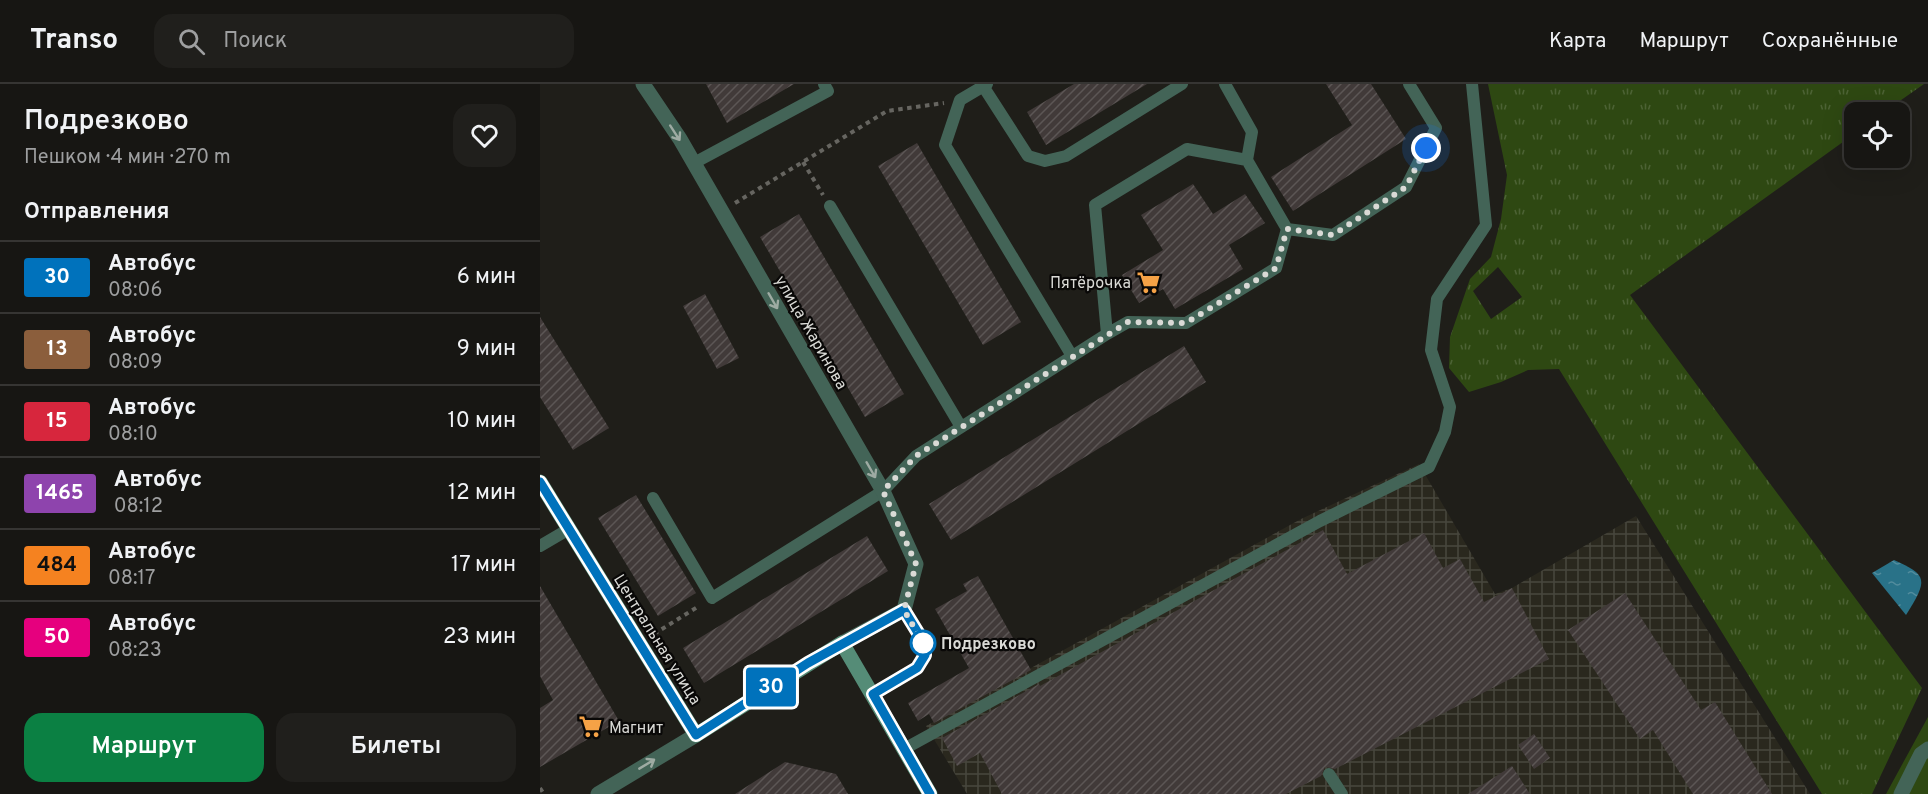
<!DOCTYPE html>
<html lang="ru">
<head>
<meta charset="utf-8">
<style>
  body { margin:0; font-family:Overpass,sans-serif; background:#201f1c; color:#f1f3f6; height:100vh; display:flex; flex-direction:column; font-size:22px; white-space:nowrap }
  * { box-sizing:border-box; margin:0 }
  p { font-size:20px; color:#9e9fa0 }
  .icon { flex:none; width:33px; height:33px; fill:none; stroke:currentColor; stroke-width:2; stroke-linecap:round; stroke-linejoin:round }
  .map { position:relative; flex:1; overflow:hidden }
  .side { display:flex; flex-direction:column; background:#171613; width:540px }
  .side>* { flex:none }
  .badge { padding:0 12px; border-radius:4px; font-size:21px; line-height:39px }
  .controls { position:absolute; left:1304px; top:18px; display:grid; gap:12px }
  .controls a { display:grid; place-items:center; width:66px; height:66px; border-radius:12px; background:#171613; box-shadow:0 6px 24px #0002,0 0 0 2px #363533; font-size:30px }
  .you { position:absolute; width:30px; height:30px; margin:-15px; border:4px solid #fff; border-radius:50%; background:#1a73e8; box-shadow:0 0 0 9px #1a73e833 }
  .map>.badge { position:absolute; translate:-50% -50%; box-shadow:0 0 0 3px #fff }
  h2 { padding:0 24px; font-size:22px; line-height:54px }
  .round { display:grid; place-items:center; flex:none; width:63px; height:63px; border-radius:18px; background:#201f1c }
  .head { display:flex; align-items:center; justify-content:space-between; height:102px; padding:0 24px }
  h1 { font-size:28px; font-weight:600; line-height:45px }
  .cta { display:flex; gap:12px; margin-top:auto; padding:12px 24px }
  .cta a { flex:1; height:69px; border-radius:18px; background:#0b8043; color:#fff; font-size:24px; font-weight:600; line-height:69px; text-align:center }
  .cta a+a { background:#201f1c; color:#f1f3f6 }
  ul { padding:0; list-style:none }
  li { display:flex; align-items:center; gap:18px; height:72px; padding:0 24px; border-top:2px solid #363533 }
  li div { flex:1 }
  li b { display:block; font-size:22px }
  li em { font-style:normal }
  li .badge { min-width:66px; font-weight:700; text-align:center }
  header { display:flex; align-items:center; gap:36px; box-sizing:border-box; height:84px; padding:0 30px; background:#171613; border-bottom:2px solid #363533 }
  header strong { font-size:28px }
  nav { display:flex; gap:33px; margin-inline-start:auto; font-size:21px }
  .search { width:420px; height:54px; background:#201f1c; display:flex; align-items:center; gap:15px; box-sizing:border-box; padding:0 21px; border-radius:18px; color:#9e9fa0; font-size:22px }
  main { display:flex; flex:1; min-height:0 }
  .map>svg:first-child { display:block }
  .industrial { fill:url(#industrial-grid) }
  .grass { fill:url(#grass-tufts); fill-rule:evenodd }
  .garden { fill:#2e4812 }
  .water { fill:url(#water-ripples) }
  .building { fill:url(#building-hatch) }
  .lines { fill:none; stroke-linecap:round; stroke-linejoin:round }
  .path { stroke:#666560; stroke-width:4; stroke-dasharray:4.5 4.5; stroke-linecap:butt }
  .lane { stroke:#436457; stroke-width:12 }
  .street { stroke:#436457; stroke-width:15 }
  .secondary { stroke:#558c77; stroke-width:15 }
  .oneway { stroke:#9eaba3 }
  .line-casing { stroke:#fff; stroke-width:14 }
  .line { stroke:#0072bc; stroke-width:9 }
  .walk { stroke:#dadad6; stroke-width:6; stroke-dasharray:0 10.8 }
  .stop-dot { fill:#fff; stroke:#0072bc; stroke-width:3 }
  .labels { text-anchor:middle; stroke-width:4.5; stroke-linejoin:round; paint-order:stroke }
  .poi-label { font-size:16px; fill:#dadad6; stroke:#090807; text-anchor:end }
  .street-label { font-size:16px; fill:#dadad6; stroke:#090807 }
  .stop-label { font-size:16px; font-weight:bold; fill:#dadad6; stroke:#090807; text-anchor:start }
</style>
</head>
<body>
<header>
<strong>Transo</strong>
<div class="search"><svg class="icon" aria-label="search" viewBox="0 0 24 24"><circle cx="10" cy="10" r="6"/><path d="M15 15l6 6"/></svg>Поиск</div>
<nav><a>Карта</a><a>Маршрут</a><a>Сохранённые</a></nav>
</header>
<main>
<section class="side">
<div class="head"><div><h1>Подрезково</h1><p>Пешком · 4 мин · 270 m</p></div><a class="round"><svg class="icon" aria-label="heart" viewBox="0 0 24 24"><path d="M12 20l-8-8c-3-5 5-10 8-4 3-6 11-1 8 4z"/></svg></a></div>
<h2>Отправления</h2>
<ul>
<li><span class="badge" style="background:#0072bc;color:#fff">30</span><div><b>Автобус</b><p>08:06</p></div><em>6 мин</em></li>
<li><span class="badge" style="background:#8b5e3c;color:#fff">13</span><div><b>Автобус</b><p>08:09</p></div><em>9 мин</em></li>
<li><span class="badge" style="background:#d7263d;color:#fff">15</span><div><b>Автобус</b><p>08:10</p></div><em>10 мин</em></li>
<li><span class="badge" style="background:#8e44ad;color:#fff">1465</span><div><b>Автобус</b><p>08:12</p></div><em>12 мин</em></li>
<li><span class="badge" style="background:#f58220;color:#111">484</span><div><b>Автобус</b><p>08:17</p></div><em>17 мин</em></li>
<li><span class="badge" style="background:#e6007e;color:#fff">50</span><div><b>Автобус</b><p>08:23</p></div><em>23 мин</em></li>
</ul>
<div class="cta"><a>Маршрут</a><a>Билеты</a></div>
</section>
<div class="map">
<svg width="1388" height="710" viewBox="0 0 1388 710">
  <defs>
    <pattern id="industrial-grid" width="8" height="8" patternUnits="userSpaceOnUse" patternTransform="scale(1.5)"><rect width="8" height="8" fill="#2a281e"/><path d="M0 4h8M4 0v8" fill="none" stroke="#48473e"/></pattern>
    <pattern id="grass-tufts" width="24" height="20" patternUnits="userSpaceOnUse" patternTransform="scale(1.5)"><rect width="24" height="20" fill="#2e4812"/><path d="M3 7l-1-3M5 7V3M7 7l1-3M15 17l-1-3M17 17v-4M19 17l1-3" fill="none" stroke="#4c6234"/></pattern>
    <pattern id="water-ripples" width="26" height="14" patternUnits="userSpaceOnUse" patternTransform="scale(1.5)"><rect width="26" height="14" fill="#297288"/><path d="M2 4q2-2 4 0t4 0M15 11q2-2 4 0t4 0" fill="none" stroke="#528c9d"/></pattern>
    <pattern id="building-hatch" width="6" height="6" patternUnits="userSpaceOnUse" patternTransform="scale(1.5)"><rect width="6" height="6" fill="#413a39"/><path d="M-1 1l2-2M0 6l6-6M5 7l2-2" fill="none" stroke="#5c5655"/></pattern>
  </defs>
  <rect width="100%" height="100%" fill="#1f1e19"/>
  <path class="industrial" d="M 879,380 L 955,510 L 972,504 L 1096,432 L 1270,710 L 427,710 L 386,642 L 761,435 Z"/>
  <path class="grass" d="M 948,0 L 1384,0 L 1344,28 L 1314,28 L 1314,50 L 1090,211 L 1382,604 L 1332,710 L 1282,710 L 1019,285 L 988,286 L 961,298 L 929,308 L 909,284 L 910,253 L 930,195 L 951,173 L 961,135 L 967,91 ZM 958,183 L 982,213 L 951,235 L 933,207 Z"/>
  <path class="garden" d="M 1388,633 L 1388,710 L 1346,710 Z"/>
  <path class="water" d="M 1354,476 C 1388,491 1388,496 1366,531 L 1332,489 Z"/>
  <path class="building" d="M 166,0 L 254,0 L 187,39 Z
    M 534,0 L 607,0 L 506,61 L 487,28 Z
    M 786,0 L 831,0 L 866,55 L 753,127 L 731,93 L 812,41 Z
    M 377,59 L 481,238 L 443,261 L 338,82 Z
    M 653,100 L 673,130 L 705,110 L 725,139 L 689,161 L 703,185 L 635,225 L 623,205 L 599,219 L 582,191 L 623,166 L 601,131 Z
    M 259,130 L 364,310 L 325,333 L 220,153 Z
    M 165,210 L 199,274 L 177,285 L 143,222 Z
    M 0,233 L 69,344 L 33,366 L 0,313 Z
    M 644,262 L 666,298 L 411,456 L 389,420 Z
    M 96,411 L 156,509 L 118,532 L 58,434 Z
    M 783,446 L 807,490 L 884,449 L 903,484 L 920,475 L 944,518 L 972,504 L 1009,575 L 795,685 L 785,683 L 781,692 L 746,710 L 462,710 L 440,669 L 417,682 L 402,654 L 499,600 L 500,602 Z
    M 327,452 L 348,487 L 164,599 L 143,564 Z
    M 438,492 L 491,586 L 394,639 L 389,630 L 378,637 L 368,619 L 429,584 L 395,525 L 427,507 L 423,500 Z
    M 0,502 L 79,637 L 0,683 L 0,624 L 13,616 L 0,592 Z
    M 1085,509 L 1161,626 L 1175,618 L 1232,710 L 1153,710 L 1113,646 L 1100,655 L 1028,546 Z
    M 994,650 L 1010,674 L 994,685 L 978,661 Z
    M 245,678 L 296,690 L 308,710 L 195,710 Z
    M 972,682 L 990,710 L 928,710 Z"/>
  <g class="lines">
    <path class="path" d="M 263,78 L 283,111
      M 195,119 L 347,27 L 404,19
      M 114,550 L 159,522
      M 0,704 L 4,710"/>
    <path class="lane" d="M 447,0 L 420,16 L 405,61 L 532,272
      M 685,0 L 712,48 L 707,76 L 747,145
      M 443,2 L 488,72 L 505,77 L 526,72 L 642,0
      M 154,79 L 288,7 L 284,0
      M 290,122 L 421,343
      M 567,250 L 555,121 L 647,65 L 707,76
      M 113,414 L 172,514 L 343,407 L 376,372 L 567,250 L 588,238 L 646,239 L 736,184 L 747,145 L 793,151 L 866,103 L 896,44 L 869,0
      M 0,462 L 29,445
      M 333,610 L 377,584 L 385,571 L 383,557 L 364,526
      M 364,665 L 780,437 L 889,383 L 905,348 L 910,323 L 891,266 L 897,215 L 946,141 L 932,0
      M 789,690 L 802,710"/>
    <path class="street" d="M 103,0 L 140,55 L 343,407 L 376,480 L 364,526 L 302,559
      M 58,710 L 156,651
      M 1361,710 L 1381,670 L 1388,665"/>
    <path class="secondary" d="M 0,398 L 156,651 L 302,559 L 390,710"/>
  </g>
  <defs><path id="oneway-shaft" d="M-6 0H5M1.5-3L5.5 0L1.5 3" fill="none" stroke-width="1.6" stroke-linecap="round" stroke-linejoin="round" transform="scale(1.5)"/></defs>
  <g class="oneway">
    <use href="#oneway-shaft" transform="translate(135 49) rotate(57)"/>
    <use href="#oneway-shaft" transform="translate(233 217) rotate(60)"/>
    <use href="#oneway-shaft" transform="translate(331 386) rotate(60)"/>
    <use href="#oneway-shaft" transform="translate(107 680) rotate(-31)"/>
  </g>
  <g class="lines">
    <defs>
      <path id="line" d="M 0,398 L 156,651 L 268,579 L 364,526 L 383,557 L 385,571 L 377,584 L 333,610 L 390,710"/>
    </defs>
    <use href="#line" class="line-casing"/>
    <use href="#line" class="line"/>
    <path class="walk" d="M 383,559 L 364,526 L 376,480 L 343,407 L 376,372 L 588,238 L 646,239 L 736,184 L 747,145 L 793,151 L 866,103 L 886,64"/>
  </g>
  <defs>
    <symbol id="supermarket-bare" viewBox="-9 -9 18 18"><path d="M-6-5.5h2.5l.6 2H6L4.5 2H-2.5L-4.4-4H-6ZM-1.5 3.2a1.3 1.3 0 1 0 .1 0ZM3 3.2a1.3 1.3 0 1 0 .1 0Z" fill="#f5a246" stroke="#090807" stroke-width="2.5" paint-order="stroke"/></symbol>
  </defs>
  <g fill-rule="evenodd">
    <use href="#supermarket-bare" x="592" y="182" width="33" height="33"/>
    <use href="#supermarket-bare" x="34" y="626" width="33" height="33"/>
  </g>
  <circle class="stop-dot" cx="383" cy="559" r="12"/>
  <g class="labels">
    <g class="poi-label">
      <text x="591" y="204">Пятёрочка</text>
      <text x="69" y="649" text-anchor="start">Магнит</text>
    </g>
    <g class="street-label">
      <text transform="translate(272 248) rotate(60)" y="6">улица Жаринова</text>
      <text transform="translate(118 555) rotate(58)" y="6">Центральная улица</text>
    </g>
    <g class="stop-label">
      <text x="401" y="565">Подрезково</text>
    </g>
  </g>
</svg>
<div class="controls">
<a><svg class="icon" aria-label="locate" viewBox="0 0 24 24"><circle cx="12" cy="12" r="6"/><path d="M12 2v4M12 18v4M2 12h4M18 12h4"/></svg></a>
</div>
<div class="you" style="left:886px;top:64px"></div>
<b class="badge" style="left:231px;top:603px;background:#0072bc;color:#fff">30</b>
</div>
</main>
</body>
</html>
